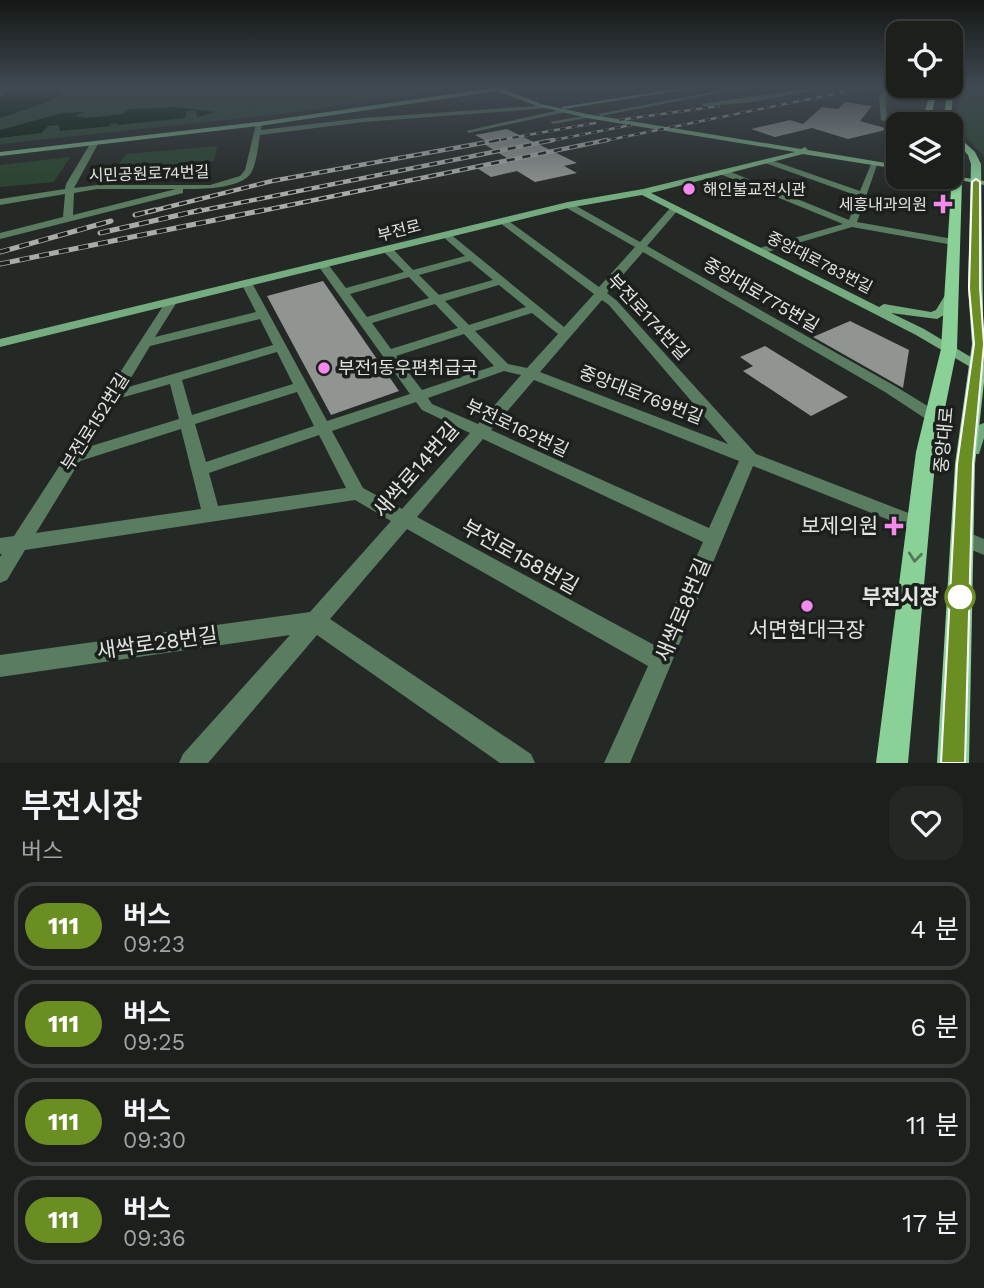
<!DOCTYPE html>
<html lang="ko">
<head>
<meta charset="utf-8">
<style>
  body { margin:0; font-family:"Work Sans","Noto Sans KR",sans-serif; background:#252725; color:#f1f3f6; height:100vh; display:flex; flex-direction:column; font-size:26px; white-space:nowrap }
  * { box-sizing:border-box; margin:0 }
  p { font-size:23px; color:#a0a2a3 }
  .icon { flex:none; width:38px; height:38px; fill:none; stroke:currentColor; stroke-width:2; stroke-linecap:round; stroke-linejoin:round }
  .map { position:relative; height:763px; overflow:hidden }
  .sheet { display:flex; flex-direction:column; background:#1c1f1c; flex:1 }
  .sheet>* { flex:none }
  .badge { padding:0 14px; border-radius:23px; font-size:24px; line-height:46px }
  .fabs { position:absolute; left:886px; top:21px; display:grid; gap:14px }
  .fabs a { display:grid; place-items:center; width:77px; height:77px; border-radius:14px; background:#1c1f1c; box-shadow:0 2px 5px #0004,0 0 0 2px #3a3d3b; font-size:35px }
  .map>.badge { position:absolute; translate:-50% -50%; box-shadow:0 0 0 4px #fff }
  .round { display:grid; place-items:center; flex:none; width:74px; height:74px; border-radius:21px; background:#252725 }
  .summary { display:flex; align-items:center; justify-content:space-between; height:119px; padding:0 21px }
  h1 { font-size:33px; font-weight:600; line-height:52px }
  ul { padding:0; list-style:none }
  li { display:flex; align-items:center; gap:21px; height:88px; margin:0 14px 10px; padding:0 7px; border:4px solid #3a3d3b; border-radius:21px }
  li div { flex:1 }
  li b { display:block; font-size:26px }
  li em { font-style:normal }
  li .badge { min-width:77px; font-weight:700; text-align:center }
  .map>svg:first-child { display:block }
  .green { fill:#2a442f }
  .water { fill:#001804 }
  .building { fill:#919591 }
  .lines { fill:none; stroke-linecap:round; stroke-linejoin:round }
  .street { fill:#5a7c60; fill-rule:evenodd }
  .secondary { fill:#75ac7f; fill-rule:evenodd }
  .primary { fill:#89d197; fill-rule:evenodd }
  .rail-far2-casing { stroke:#a9aca9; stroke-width:2.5 }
  .rail-far1-casing { stroke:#a9aca9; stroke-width:4.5 }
  .rail-casing { stroke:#a9aca9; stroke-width:5 }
  .rail-far2 { stroke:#1c201c; stroke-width:2; stroke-dasharray:6; stroke-linecap:butt }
  .rail-far1 { stroke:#1c201c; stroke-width:2.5; stroke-dasharray:8; stroke-linecap:butt }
  .rail { stroke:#1c201c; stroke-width:3.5; stroke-dasharray:10; stroke-linecap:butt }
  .oneway { stroke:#52785a }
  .line { fill:#6b8e23; stroke:#fff; stroke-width:2 }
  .poi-dot { fill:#f589ee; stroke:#1c201c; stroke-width:2.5 }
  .stop-dot { fill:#fff; stroke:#6b8e23; stroke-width:3.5 }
  .labels { text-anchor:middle; stroke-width:7; stroke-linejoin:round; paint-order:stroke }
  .far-street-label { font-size:16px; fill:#e1e4e1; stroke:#1c201c }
  .far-poi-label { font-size:16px; fill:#e1e4e1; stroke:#1c201c; text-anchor:start }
  .street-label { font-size:18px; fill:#e1e4e1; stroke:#1c201c }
  .poi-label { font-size:18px; fill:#e1e4e1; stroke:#1c201c; text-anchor:start }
  .near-street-label { font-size:21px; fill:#e1e4e1; stroke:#1c201c }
  .near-poi-label { font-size:21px; fill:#e1e4e1; stroke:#1c201c; text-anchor:end }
  .near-stop-label { font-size:21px; font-weight:bold; fill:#e1e4e1; stroke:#1c201c; text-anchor:end }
</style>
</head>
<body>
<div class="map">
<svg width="984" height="763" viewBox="0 0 984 763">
  <rect width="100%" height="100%" fill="#252926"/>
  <path class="green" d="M 0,87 L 469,87 L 281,114 L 0,144 Z
    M 961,87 L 984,87 L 984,156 C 952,121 954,135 961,87 Z
    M 217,146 L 214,161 L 115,170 L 126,154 Z
    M 70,157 L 54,182 L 0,187 L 0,165 Z"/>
  <path class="water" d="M 11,87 L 59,87 L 61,94 L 43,104 L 0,118 L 0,99 Z
    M 177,107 L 215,112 L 197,117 L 196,111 L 187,111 L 185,118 L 118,125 L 118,123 L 110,124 L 111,126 L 60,131 L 59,125 L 48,126 L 41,133 L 0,138 L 0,130 L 62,113 L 85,112 L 75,116 L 87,118 L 122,114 L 129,109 Z"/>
  <path class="building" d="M 845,102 L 872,106 L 860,121 L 889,129 L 848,139 L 812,128 L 775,137 L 751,129 L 790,120 L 803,124 L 822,107 L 838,109 Z
    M 507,129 L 577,163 L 564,166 L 577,173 L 535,182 L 517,171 L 491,177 L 477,168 L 512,161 L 482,143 L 488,142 L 475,135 Z
    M 323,281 L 399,391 L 331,415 L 267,296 Z
    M 850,321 L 909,350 L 903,388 L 813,337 Z
    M 765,346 L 848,397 L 811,416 L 743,371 L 753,366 L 740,357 Z"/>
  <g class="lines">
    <path class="street" d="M 723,87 L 749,87 L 601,116 L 598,114 L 718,91 Z
      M 887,87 L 894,89 L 885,97 L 887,119 L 904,124 L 898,125 L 881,120 L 879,97 Z
      M 811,88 L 813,91 L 745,103 L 704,106 L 701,104 Z
      M 548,105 L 550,108 L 363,122 L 260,135 C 258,146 257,162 251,173 C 241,189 201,189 183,189 L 183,193 L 0,239 L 0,233 L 63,217 L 65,194 L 0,205 L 0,199 L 65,189 L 66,184 L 90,144 L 94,142 L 98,144 L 74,188 L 97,185 L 210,185 L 240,176 L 245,170 L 256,124 L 259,122 L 262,124 L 261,130 L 363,118 ZM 97,189 L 176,189 L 73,215 L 74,193 Z
      M 564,109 L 566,112 L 469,133 L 466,131 Z
      M 589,115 L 587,118 L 553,124 L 550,122 Z
      M 768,159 L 860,191 L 871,164 L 878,162 L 857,222 L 953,239 L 958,242 L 953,245 L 852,227 L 764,253 L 756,253 L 756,249 L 843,224 L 720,174 L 720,170 L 726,170 L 849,220 L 858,196 L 765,163 L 765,159 Z
      M 565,203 L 571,203 L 640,242 L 672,206 L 678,206 L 678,210 L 647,246 L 895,386 L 939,413 L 942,417 L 939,421 L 929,421 L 885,392 L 643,252 L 607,293 L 617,301 L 756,454 L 924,519 L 927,524 L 924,529 L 918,531 L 912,529 L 753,466 L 630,763 L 604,763 L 648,666 L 407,529 L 330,619 L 531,754 L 535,763 L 500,763 L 317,635 L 208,763 L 179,763 L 183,754 L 290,635 L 0,677 L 0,655 L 310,612 L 391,521 L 355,500 L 25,550 L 7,580 L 0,583 L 0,557 L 2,554 L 0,554 L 0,538 L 14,536 L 167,300 L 171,298 L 177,302 L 155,337 L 256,312 L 241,283 L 243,281 L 251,281 L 327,421 L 410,394 L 319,267 L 319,263 L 327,263 L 346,288 L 404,272 L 383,251 L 383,247 L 391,247 L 413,270 L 465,256 L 441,235 L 449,233 L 564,327 L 594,294 L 500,223 L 500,219 L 506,219 L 599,287 L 635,247 L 565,207 ZM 470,261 L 493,280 L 439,295 L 419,275 ZM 409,277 L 429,298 L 367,317 L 350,294 ZM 499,285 L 526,307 L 469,325 L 445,301 ZM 602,300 L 609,305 L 728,444 L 540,372 ZM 435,304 L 458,328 L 391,349 L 372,323 ZM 532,313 L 558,334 L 527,368 L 508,364 L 475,331 ZM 260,319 L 273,345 L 125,388 L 150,346 ZM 464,334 L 494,366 L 422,390 L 396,356 ZM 277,352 L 293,384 L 192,415 L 182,380 ZM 504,371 L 521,375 L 478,424 L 432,404 L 428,398 ZM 534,380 L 739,461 L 709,528 L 491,430 ZM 170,384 L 179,419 L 88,447 L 117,399 ZM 297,392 L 314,426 L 206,462 L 195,424 ZM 416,402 L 422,410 L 470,433 L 402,509 L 363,488 L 332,431 ZM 181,429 L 201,509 L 36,533 L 80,461 ZM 319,435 L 346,488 L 218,506 L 209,473 ZM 483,439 L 703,542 L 656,646 L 417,517 Z
      M 962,530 L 984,539 L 984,555 L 955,543 L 953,538 L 955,533 Z"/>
    <path class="secondary" d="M 499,87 L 513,87 L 504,89 L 541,104 L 587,114 L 801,149 L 805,147 L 808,150 L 898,165 L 898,169 L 803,154 L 651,193 L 879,307 L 884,304 L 931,312 L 936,310 L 947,292 L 955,292 L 957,294 L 944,315 L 937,319 L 891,313 L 924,329 L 984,365 L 984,375 L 916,335 L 642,195 L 568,208 L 0,347 L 0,339 L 568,202 L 643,189 L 795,152 L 587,118 L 537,106 L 497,91 L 259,126 L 0,156 L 0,152 L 259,122 Z
      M 687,87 L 701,87 L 564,109 L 561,107 Z
      M 950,175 L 984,181 L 984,185 L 945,177 L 950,177 Z
      M 984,423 L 984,438 L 979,454 L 967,454 L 965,450 C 968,438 971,427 984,423 Z"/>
    <path class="primary" d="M 931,87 L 937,87 L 930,124 L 922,124 Z
      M 948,87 L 954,87 L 950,125 L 943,124 Z
      M 950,129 L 975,152 L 981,164 L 984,382 L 975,464 L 969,763 L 937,763 L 955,464 L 972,344 L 968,288 L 971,164 L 968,155 L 950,136 Z
      M 950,148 L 959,155 L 962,181 L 957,349 L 936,452 L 908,763 L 876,763 L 916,452 L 941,349 L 951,189 L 930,177 L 942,177 L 952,181 Z"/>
    <defs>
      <path id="rail-far2" d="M 619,120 L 719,106
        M 489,142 L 595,123
        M 544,142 L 631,125
        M 599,142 L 868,87"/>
      <path id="rail-far1" d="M 148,212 L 272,181 L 499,140
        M 194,212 L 553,140
        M 256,212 L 607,140"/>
      <path id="rail" d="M 135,215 L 155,210
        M 100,233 L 201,210
        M 0,252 L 111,221
        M 0,264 L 264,210"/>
    </defs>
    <use href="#rail-far2" class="rail-far2-casing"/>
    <use href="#rail-far1" class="rail-far1-casing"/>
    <use href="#rail" class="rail-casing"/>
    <use href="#rail-far2" class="rail-far2"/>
    <use href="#rail-far1" class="rail-far1"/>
    <use href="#rail" class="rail"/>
  </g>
  <defs><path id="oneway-chevron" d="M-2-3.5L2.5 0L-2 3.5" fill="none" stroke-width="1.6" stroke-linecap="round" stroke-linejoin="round" transform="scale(1.75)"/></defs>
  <use class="oneway" href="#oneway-chevron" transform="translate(915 557) rotate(96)"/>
  <linearGradient id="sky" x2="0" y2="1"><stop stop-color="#141715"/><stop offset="0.45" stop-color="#404952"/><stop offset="1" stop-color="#404952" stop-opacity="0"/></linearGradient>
  <rect width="984" height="194" fill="url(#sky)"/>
  <path class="line" d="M 976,179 L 980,182 L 980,288 L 984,344 L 973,464 L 965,763 L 941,763 L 957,464 L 974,344 L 969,288 L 972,182 Z"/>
  <g class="poi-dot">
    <circle cx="689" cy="189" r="7"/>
    <path d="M939.5 193.5h7v7h7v7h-7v7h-7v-7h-7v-7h7z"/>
    <circle cx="324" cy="368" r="7"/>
    <path d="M890.5 515.5h7v7h7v7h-7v7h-7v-7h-7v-7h7z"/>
    <circle cx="807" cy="606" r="7"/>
  </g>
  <circle class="stop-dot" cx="960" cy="597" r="14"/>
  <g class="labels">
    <g class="far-street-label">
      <text transform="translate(149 173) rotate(-2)" y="6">시민공원로74번길</text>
      <text transform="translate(399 230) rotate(-14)" y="6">부전로</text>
      <text transform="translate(820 262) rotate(27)" y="6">중앙대로783번길</text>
    </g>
    <g class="far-poi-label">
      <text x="703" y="195">해인불교전시관</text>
      <text x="927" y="210" text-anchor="end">세흥내과의원</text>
    </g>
    <g class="street-label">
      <text transform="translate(761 295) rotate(30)" y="6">중앙대로775번길</text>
      <text transform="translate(648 317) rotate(47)" y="6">부전로174번길</text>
      <text transform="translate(641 395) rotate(21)" y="6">중앙대로769번길</text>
      <text transform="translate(95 422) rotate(-58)" y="6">부전로152번길</text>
      <text transform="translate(517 428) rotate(25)" y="6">부전로162번길</text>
      <text transform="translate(944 440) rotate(-85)" y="6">중앙대로</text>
    </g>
    <g class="poi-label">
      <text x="338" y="374">부전1동우편취급국</text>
    </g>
    <g class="near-street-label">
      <text transform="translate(416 470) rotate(-49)" y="7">새싹로14번길</text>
      <text transform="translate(520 557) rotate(29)" y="7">부전로158번길</text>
      <text transform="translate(683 610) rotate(-67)" y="7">새싹로8번길</text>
      <text transform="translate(157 643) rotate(-8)" y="7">새싹로28번길</text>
    </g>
    <g class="near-poi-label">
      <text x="878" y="533">보제의원</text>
      <text x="807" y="637" text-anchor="middle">서면현대극장</text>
    </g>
    <g class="near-stop-label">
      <text x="939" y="604">부전시장</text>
    </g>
  </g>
</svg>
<div class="fabs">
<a><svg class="icon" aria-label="locate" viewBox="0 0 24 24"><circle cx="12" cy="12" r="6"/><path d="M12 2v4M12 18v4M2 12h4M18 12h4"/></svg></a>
<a><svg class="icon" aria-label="layers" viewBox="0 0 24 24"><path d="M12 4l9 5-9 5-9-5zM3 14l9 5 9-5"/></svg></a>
</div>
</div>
<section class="sheet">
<div class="summary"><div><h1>부전시장</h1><p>버스</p></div><a class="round"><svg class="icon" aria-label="heart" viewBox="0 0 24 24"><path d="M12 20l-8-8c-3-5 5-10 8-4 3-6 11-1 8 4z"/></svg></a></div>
<ul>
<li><span class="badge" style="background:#6b8e23;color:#fff">111</span><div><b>버스</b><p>09:23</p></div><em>4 분</em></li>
<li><span class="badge" style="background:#6b8e23;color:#fff">111</span><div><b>버스</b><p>09:25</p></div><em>6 분</em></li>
<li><span class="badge" style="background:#6b8e23;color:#fff">111</span><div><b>버스</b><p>09:30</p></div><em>11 분</em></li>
<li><span class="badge" style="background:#6b8e23;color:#fff">111</span><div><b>버스</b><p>09:36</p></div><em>17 분</em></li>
</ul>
</section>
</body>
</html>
